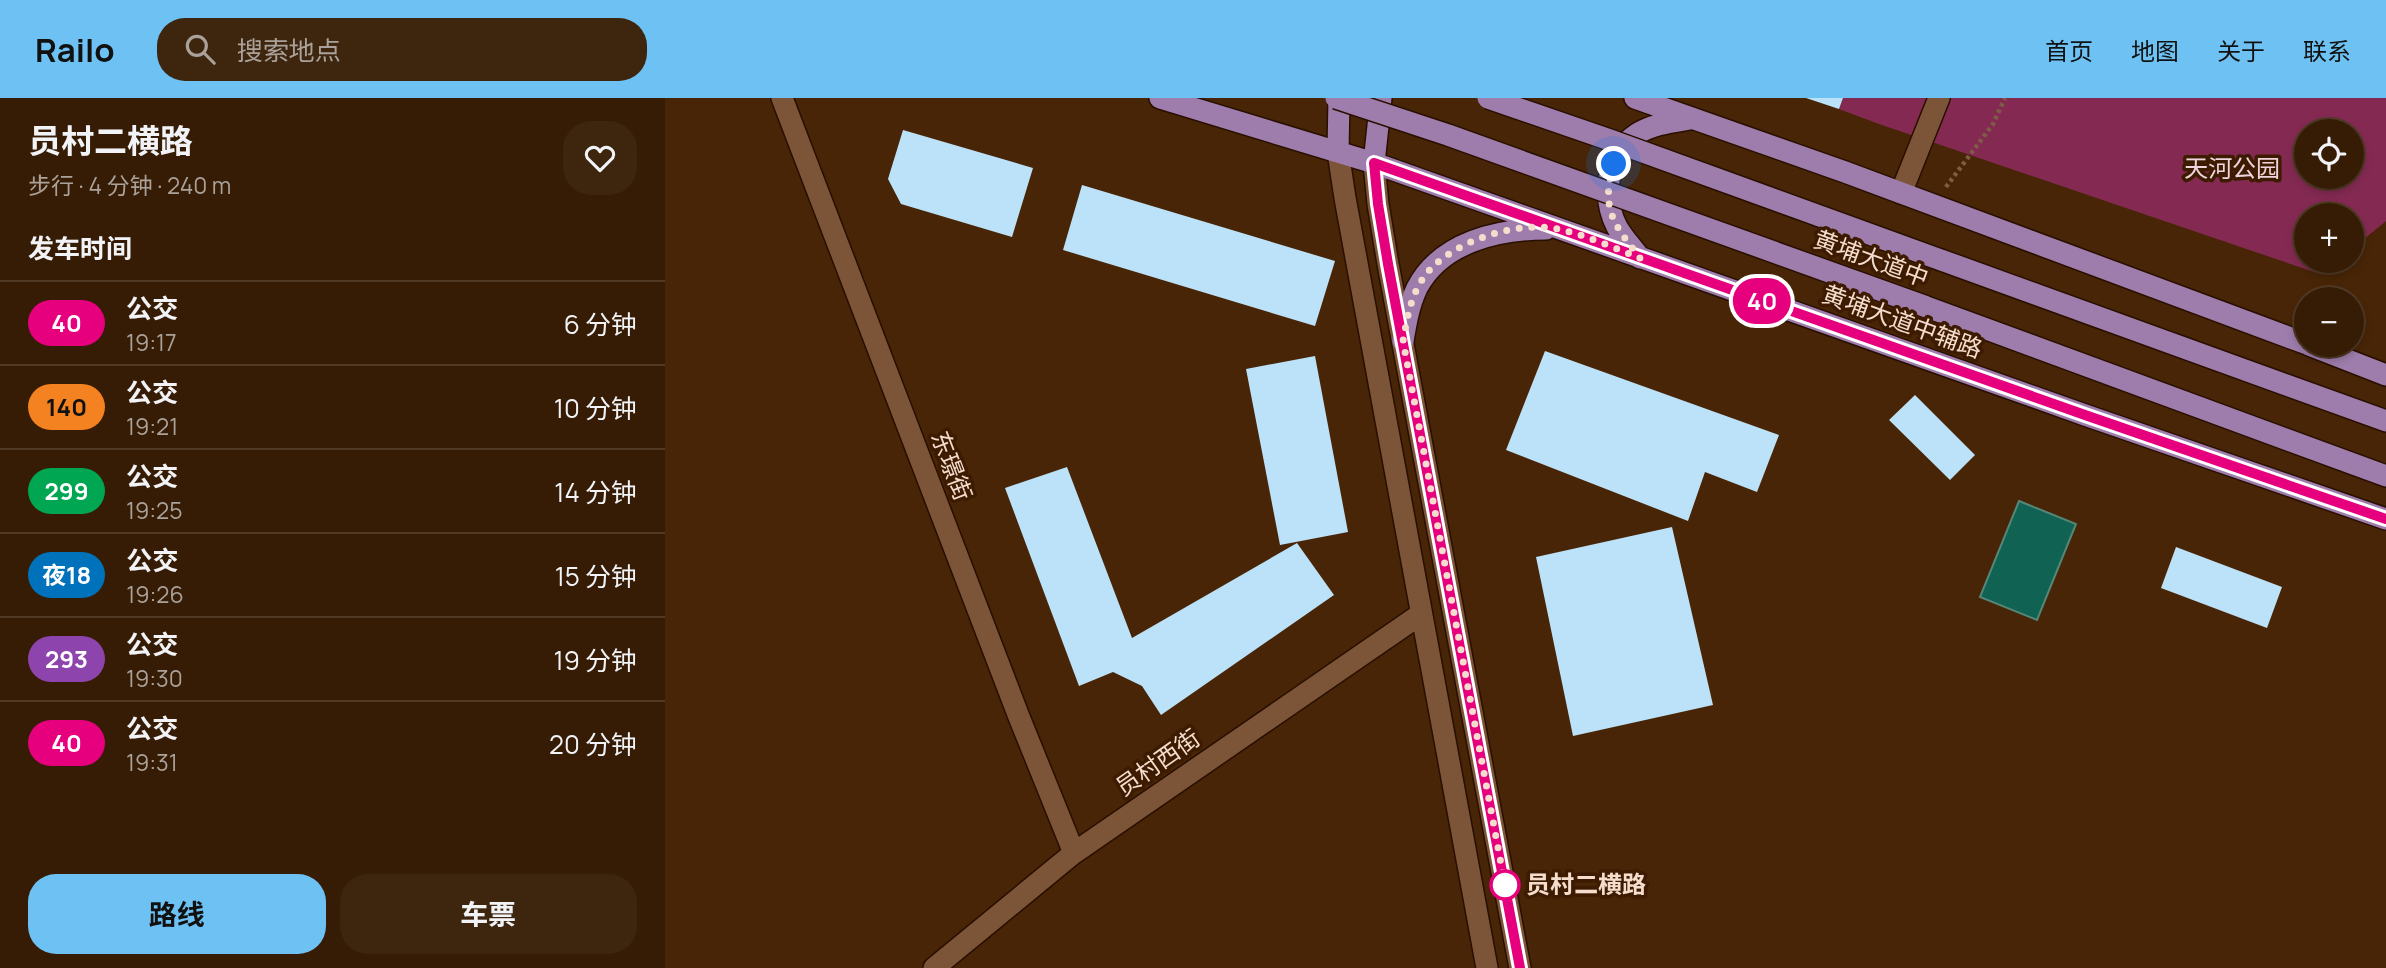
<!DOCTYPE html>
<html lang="zh">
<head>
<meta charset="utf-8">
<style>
  body { margin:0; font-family:Manrope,"Noto Sans SC",sans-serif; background:#3d250e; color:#f1f3f6; height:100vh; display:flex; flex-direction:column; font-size:26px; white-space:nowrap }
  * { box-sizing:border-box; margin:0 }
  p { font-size:23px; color:#aaa19a }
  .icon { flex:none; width:38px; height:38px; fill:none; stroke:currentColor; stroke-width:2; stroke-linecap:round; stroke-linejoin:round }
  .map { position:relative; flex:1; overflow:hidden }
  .drawer { display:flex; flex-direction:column; background:#361c04; width:665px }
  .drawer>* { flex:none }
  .badge { padding:0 14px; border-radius:23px; font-size:24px; line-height:46px }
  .tools { position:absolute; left:1629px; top:21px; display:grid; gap:14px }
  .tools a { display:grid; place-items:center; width:70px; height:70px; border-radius:50%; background:#361c04; box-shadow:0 4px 10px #0003,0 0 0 2px #503a26; font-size:35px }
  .you { position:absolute; width:35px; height:35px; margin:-18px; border:5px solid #fff; border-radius:50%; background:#1a73e8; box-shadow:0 0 0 10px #1a73e833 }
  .map>.badge { position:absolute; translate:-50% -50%; box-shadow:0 0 0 4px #fff }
  h2 { padding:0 28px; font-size:26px; line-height:63px }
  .round { display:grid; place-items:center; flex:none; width:74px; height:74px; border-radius:28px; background:#3d250e }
  .headline { display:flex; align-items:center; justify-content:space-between; height:119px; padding:0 28px }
  h1 { font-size:33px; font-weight:700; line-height:52px }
  .action { display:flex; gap:14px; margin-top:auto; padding:14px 28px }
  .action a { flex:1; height:80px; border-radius:28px; background:#6ec2f3; color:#111; font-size:28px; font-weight:700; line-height:80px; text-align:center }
  .action a+a { background:#3d250e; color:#f1f3f6 }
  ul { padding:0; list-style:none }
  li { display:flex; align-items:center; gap:21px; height:84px; padding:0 28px; border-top:2px solid #503a26 }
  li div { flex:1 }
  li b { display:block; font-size:26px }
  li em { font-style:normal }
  li .badge { min-width:77px; font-weight:700; text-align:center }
  header { display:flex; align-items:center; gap:42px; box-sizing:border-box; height:98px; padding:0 35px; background:#6ec2f3; color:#111 }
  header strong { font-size:33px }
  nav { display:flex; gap:38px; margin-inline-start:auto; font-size:24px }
  .search { width:490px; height:63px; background:#3d250e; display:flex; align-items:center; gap:18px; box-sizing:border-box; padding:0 24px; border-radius:28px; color:#aaa19a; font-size:26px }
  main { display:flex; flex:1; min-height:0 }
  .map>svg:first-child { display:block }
  .green { fill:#842a52; fill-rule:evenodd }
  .water { fill:#106253; stroke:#558778; stroke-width:2 }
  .building { fill:#bce2fa }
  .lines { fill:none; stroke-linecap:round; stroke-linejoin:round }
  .minor-casing { stroke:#290f00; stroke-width:24 }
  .major-casing { stroke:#290f00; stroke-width:24 }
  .path { stroke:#7d5d43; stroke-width:4.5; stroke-dasharray:3.5 3.5; stroke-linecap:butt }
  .minor { stroke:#7c5538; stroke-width:21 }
  .major { stroke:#9e7dac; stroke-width:21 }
  .major-bridge-casing { stroke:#290f00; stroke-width:24; stroke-linecap:butt }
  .major-bridge { stroke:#9e7dac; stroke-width:21 }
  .line-casing { stroke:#fff; stroke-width:16 }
  .line { stroke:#e6007e; stroke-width:10 }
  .walk { stroke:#f5ddcd; stroke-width:7; stroke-dasharray:0 12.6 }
  .stop-dot { fill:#fff; stroke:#e6007e; stroke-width:3.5 }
  .labels { text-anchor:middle; stroke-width:7; stroke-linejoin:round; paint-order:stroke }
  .park-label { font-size:24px; fill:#efd4dd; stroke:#3d1b00 }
  .street-label { font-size:24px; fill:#f5ddcd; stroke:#3d1b00 }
  .stop-label { font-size:24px; font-weight:bold; fill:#f5ddcd; stroke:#3d1b00; text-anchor:start }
</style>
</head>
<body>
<header>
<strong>Railo</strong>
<div class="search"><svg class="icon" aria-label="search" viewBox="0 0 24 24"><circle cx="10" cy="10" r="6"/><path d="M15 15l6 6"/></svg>搜索地点</div>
<nav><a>首页</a><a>地图</a><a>关于</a><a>联系</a></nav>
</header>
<main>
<section class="drawer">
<div class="headline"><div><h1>员村二横路</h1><p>步行 · 4 分钟 · 240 m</p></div><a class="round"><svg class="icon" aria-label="heart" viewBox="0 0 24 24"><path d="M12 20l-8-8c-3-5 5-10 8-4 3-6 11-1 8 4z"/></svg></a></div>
<h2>发车时间</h2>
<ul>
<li><span class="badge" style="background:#e6007e;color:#fff">40</span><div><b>公交</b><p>19:17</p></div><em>6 分钟</em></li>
<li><span class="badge" style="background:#f58220;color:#111">140</span><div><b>公交</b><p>19:21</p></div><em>10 分钟</em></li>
<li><span class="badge" style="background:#00a651;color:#fff">299</span><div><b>公交</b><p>19:25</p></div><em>14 分钟</em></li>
<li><span class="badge" style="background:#0072bc;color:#fff">夜18</span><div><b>公交</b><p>19:26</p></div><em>15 分钟</em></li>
<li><span class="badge" style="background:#8e44ad;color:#fff">293</span><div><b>公交</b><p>19:30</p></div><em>19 分钟</em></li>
<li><span class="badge" style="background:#e6007e;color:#fff">40</span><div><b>公交</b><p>19:31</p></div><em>20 分钟</em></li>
</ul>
<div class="action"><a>路线</a><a>车票</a></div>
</section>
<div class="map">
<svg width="1721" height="870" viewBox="0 0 1721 870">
  <rect width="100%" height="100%" fill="#482506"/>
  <path class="green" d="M 1178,0 L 1721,0 L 1721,123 L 1687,151 L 1687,117 L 1642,117 L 1642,163 L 1672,163 L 1655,176 L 1214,26 L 1174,11 ZM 1642,33 L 1687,33 L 1687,79 L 1642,79 Z"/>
  <path class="water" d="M 1354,403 L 1411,426 L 1372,522 L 1315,499 Z"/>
  <path class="building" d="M 1141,0 L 1178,0 L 1174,11 Z
    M 238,32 L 368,70 L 347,139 L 236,106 L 223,81 Z
    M 417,87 L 670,163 L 650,228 L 398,152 Z
    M 880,253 L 1114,337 L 1092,394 L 1040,374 L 1023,423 L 841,352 Z
    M 650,258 L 683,434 L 615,447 L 581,271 Z
    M 1250,297 L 1310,357 L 1285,382 L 1224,322 Z
    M 402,369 L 467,540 L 632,445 L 669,497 L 496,617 L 477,588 L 448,574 L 414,588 L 340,390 Z
    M 1007,429 L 1048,607 L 908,638 L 871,459 Z
    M 1511,449 L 1617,489 L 1602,530 L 1496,490 Z"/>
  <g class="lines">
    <defs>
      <path id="minor" d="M 117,0 L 354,619 L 409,755
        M 673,54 L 680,100 L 822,870
        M 709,65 L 713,106 L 723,166 L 855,870
        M 1236,95 L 1274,0
        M 269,870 L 409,755 L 756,516"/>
      <path id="major" d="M 495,0 L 709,65 L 1420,317 L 1721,421
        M 970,0 L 1180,74 L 1642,246
        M 673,54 L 674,0
        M 709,65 L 716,0
        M 975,160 C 968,150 958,140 952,129 C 936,98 942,56 972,36 C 988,26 1007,24 1025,21
        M 1276,162 L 1721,323
        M 1259,208 L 1721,378
        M 738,243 C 741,225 744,207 752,190 C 776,144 833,131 881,131
        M 1644,247 L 1721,277"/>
    </defs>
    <use href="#minor" class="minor-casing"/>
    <use href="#major" class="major-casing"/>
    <path class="path" d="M 1281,89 L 1328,26 L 1340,0"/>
    <use href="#minor" class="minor"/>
    <use href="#major" class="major"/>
    <defs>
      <path id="major-bridge" d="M 671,0 L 783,37 L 1259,208
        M 823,0 L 945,42 L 1276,162"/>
    </defs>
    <use href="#major-bridge" class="major-bridge-casing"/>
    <use href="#major-bridge" class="major-bridge"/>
  </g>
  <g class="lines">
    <defs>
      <path id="line" d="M 855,870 L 723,166 L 713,106 L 709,65 L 1420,317 L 1721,421"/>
    </defs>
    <use href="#line" class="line-casing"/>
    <use href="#line" class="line"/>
    <path class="walk" d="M 840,787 L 738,243 C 742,222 745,200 757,182 C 780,145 851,122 893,131 C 921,137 949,150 975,160 C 949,126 935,111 949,66"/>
  </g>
  <circle class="stop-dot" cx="840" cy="787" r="14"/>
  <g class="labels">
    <g class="park-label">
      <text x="1567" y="79">天河公园</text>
    </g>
    <g class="street-label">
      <text transform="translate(1206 161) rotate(20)" y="8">黄埔大道中</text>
      <text transform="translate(1237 224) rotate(20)" y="8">黄埔大道中辅路</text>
      <text transform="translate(286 368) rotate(69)" y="8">东璟街</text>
      <text transform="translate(493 665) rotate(-35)" y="8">员村西街</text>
    </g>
    <g class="stop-label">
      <text x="861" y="795">员村二横路</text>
    </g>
  </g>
</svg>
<div class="tools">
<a><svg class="icon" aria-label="locate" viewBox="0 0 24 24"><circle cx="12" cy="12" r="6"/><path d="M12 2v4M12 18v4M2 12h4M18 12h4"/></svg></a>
<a>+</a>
<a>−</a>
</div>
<div class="you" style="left:949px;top:66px"></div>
<b class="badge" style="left:1097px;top:203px;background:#e6007e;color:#fff">40</b>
</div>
</main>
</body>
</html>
